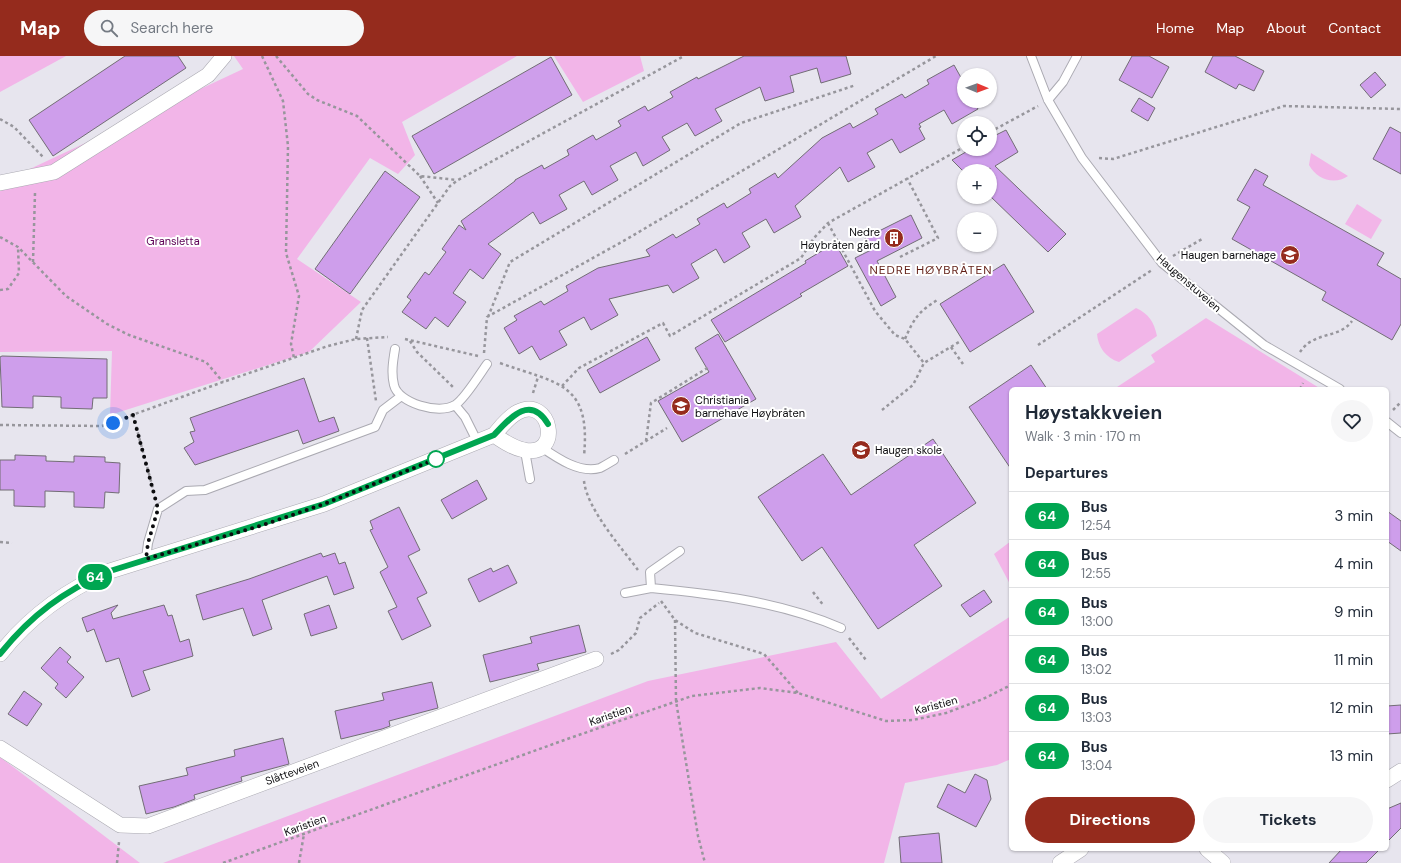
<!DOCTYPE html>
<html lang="en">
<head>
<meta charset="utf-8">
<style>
  body { margin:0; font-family:"DM Sans",sans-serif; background:#f6f6f7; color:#1f2937; height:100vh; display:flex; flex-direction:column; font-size:15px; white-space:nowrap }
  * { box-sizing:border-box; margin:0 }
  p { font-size:13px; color:#747a83 }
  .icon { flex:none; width:22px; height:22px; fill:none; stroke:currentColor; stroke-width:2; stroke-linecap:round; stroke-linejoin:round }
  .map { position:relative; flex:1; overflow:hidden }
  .panel { position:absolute; left:1009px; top:331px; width:380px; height:464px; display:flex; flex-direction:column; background:#fff; border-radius:6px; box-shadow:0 1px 3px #0004 }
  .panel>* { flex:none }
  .badge { padding:0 8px; border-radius:13px; font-size:14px; line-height:26px }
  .needle { width:26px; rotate:91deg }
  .fabs { position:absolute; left:957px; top:12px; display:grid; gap:8px }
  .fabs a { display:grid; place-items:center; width:40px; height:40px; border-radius:50%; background:#fff; box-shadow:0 1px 3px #0004; font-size:20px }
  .you { position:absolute; width:20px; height:20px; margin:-10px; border:3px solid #fff; border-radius:50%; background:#1a73e8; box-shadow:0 0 0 6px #1a73e833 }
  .map>.badge { position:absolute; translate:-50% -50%; box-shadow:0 0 0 2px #fff }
  h2 { padding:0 16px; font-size:15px; line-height:36px }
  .round { display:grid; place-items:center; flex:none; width:42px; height:42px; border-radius:21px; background:#f6f6f7 }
  .head { display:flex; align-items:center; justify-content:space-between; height:68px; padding:0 16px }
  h1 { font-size:19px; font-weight:700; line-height:30px }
  .button { display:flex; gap:8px; margin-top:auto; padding:8px 16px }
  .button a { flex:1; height:46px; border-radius:24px; background:#952b1d; color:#fff; font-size:16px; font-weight:700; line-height:46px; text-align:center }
  .button a+a { background:#f6f6f7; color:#1f2937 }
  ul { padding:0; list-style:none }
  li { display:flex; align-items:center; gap:12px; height:48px; padding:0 16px; border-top:1px solid #e0e1e3 }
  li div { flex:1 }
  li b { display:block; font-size:15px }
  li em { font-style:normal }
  li .badge { min-width:44px; font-weight:700; text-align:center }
  header { display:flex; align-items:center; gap:24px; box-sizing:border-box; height:56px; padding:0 20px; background:#952b1d; color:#fff }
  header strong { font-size:19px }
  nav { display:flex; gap:22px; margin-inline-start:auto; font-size:14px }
  .search { width:280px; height:36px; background:#f6f6f7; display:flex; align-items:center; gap:10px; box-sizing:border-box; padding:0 14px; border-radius:22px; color:#747a83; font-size:15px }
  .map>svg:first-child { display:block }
  .green { fill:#f2b5e8 }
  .building { fill:#ce9eeb; stroke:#726d75 }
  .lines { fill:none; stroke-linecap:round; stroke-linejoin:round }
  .lane-casing { stroke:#abaab2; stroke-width:10 }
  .street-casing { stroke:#abaab2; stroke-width:16 }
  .path { stroke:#97969c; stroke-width:2.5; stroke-dasharray:3 3; stroke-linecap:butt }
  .lane { stroke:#fff; stroke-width:8 }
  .street { stroke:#fff; stroke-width:15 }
  .line-casing { stroke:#fff; stroke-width:9 }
  .line { stroke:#00a651; stroke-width:6 }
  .walk { stroke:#0c0c0f; stroke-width:4; stroke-dasharray:0 7.2 }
  .stop-dot { fill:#fff; stroke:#00a651; stroke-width:2 }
  .labels { text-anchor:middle; stroke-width:4; stroke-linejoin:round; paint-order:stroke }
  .poi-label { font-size:11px; fill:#0c0c0f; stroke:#fff; text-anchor:end }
  .park-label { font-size:11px; fill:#5d0056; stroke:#fff }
  .street-label { font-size:11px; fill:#0c0c0f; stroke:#fff }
  .neighbourhood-label { font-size:12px; letter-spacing:1px; fill:#621e15; stroke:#fff }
</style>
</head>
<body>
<header>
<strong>Map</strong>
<div class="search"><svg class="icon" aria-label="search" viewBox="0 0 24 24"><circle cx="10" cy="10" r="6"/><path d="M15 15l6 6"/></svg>Search here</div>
<nav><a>Home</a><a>Map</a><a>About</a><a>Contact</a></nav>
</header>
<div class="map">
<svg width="1401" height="807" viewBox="0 0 1401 807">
  <rect width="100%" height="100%" fill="#e7e5ee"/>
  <path class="green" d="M 0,0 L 66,0 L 0,36 Z
    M 234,0 L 517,0 L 402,66 L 415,99 L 398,118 L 370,102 L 297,203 L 361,246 L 309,296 L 110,359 L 112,295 L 0,296 L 0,127 L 243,13 Z
    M 554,0 L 640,0 L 644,15 L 583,46 Z
    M 1311,97 L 1348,120 C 1335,129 1317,124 1309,109 Z
    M 1357,148 L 1382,164 L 1371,183 L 1345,168 Z
    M 1136,252 C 1149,258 1154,266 1157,280 L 1119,306 C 1106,302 1098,291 1097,278 Z
    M 1206,262 L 1321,333 L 1114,333 L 1155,306 L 1151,299 Z
    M 1011,485 L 1011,530 L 994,498 Z
    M 1011,560 L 1011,703 L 997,709 L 905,727 L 884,807 L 163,807 L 648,625 L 836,586 L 881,643 Z
    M 0,701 L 140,807 L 0,807 Z"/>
  <path class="building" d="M 125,0 L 178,0 L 186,12 L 53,100 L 29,64 Z
    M 744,0 L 846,0 L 851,18 L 821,27 L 817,12 L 790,20 L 794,36 L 765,45 L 760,31 L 715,53 L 722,65 L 695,80 L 687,67 L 662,81 L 670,94 L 643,110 L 636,96 L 610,110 L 618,124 L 592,139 L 584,125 L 559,139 L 567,153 L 540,168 L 533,156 L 488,188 L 501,198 L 483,223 L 470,213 L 453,237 L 466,246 L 448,271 L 435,261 L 426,273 L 402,256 L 411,244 L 407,241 L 425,216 L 429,219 L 446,196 L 442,193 L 459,169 L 466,174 L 461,165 L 515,125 L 515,124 L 542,109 L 544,113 L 569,99 L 567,94 L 593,79 L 596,84 L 621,70 L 618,65 L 645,50 L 648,55 L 673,41 L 670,36 L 697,21 L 698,23 Z
    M 1132,0 L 1149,0 L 1169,11 L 1152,42 L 1119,24 Z
    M 1213,0 L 1235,0 L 1264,15 L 1254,35 L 1239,28 L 1236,33 L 1205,16 Z
    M 551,1 L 572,39 L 434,118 L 412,80 Z
    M 954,9 L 964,27 L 964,45 L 974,45 L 978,53 L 952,68 L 944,54 L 919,68 L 921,71 L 919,72 L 925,83 L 900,97 L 892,83 L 867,97 L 875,111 L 848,126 L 840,111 L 795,150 L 801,161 L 774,177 L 766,163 L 742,177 L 750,191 L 724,207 L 716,193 L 691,208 L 699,222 L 673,237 L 668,229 L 609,243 L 618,259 L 591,274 L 584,261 L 559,275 L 567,289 L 540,304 L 532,290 L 519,298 L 504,272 L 517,264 L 514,260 L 541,245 L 544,249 L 568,235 L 566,230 L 598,212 L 650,200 L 646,194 L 673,178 L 676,182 L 700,168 L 697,163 L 724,147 L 727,152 L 751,137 L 749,133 L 775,117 L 778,122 L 822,82 L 850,67 L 853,72 L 878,58 L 875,53 L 902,38 L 905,42 L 929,28 L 927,24 Z
    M 1375,16 L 1386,29 L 1371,42 L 1360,29 Z
    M 1139,42 L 1155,52 L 1148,65 L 1131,55 Z
    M 1390,71 L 1401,77 L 1401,118 L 1373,103 Z
    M 1006,74 L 1018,96 L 995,110 L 1066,178 L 1048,196 L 990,140 L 990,112 L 985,115 L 964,116 L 952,104 L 971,93 L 990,93 L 990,82 Z
    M 1255,113 L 1268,120 L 1263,129 L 1384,197 L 1377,209 L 1401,223 L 1401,268 L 1392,284 L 1322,244 L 1326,236 L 1232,183 L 1250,151 L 1237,144 Z
    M 385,115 L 420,141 L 350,238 L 315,213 Z
    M 911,159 L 922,182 L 877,205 L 896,241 L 881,250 L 855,202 L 871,194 L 865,182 Z
    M 835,187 L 848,210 L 800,238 L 802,240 L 725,286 L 711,264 L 806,207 L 805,205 Z
    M 1004,208 L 1034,256 L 970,296 L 940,248 Z
    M 718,278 L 756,343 L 682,386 L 658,345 L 709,316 L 695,292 Z
    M 647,281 L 660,304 L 600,337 L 587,314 Z
    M 2,300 L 107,303 L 107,342 L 93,342 L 92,353 L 61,352 L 61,341 L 33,340 L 33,352 L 2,351 L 0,301 Z
    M 1031,309 L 1047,333 L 1011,333 L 1011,413 L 969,351 Z
    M 304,322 L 319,366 L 334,361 L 339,375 L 303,388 L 298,374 L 195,409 L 184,392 L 194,386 L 190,376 L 195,375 L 190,362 Z
    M 933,383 L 976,447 L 914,489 L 942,530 L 878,573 L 822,491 L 802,505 L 758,441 L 823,398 L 851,439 Z
    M 15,399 L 46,400 L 46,405 L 74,406 L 74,400 L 105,401 L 105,406 L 120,407 L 119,437 L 105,436 L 104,452 L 74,451 L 74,436 L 45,435 L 45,451 L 14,450 L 14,434 L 0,434 L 0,404 L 15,404 Z
    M 477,424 L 487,443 L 452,463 L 441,444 Z
    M 399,451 L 420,494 L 408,500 L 427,537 L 417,542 L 431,570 L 402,584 L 388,555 L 397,551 L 380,516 L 388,511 L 370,474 L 373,473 L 370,465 Z
    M 1387,455 L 1401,465 L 1401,495 L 1387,485 Z
    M 321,497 L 323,501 L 335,497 L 339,508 L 345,506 L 354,532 L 334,539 L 327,520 L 262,544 L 272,573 L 253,580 L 243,552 L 203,564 L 196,539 L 249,523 Z
    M 508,509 L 517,527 L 479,546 L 468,523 L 491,512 L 493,516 Z
    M 984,534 L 992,546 L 970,561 L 961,549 Z
    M 118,549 L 111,557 L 113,563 L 164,549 L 168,560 L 172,559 L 180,586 L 189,583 L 193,600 L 143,615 L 150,634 L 132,641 L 119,602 L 106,606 L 94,573 L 87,576 L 82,562 Z
    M 329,549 L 337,572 L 311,580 L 304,558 Z
    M 579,569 L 586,596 L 537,608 L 539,614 L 490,626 L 483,599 L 532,587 L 530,581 Z
    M 60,591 L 71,601 L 67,606 L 84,621 L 66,642 L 55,632 L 58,628 L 41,612 Z
    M 432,626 L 438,652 L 389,665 L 390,670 L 382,673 L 341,683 L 335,655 L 384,644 L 382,637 Z
    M 24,635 L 42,648 L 27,670 L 8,658 Z
    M 1401,649 L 1401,677 L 1387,678 L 1387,650 Z
    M 283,682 L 289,708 L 241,721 L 242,725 L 194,739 L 195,743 L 174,751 L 146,758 L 139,730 L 188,719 L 186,712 L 235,700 L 234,694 Z
    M 975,718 L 987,724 L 991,743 L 976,771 L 937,751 L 948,728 L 965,737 Z
    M 1401,747 L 1401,772 L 1387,786 L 1387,753 Z
    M 939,777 L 942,807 L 901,807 L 899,781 Z
    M 1342,793 L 1380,793 L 1366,807 L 1329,807 Z"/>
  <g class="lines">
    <defs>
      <path id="lane" d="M 1031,0 L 1048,44 L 1082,102 L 1162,207 L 1264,289 L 1340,333
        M 1048,44 L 1063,26 L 1077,0
        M 395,293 C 393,305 391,317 394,329 C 398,347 439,359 455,349 C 464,344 480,318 487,308
        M 455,349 L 465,361 L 477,385
        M 1387,366 L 1401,377
        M 541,391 C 557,402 580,418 600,412 C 604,410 609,407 614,404
        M 525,395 L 530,423
        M 146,503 L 148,487 L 158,453 L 186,435 L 205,434 L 375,371 L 383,354 L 400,341
        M 651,532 C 715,538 781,546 841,572
        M 625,537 L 651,532 L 650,516 L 680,495"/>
      <path id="street" d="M 0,127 L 54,116 L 208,19 L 224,0
        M 0,598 C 30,560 66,534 110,515 L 324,448 L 494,379 C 501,371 508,361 518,356 C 551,339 563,402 524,394 C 513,392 503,385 494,379
        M 0,692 L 120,769 L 148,770 L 596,603
        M 1387,724 L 1401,715
        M 1207,793 L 1223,807
        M 1060,807 L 1081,793"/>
    </defs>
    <use href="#lane" class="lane-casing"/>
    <use href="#street" class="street-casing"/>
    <path class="path" d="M 262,0 L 283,45 L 288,90 L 286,197 L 299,240 L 291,288 L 294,302
      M 276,0 L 308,38 L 317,44 L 357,60 L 420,120 L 457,124
      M 0,63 L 14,71 L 43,101
      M 990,76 L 1038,50
      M 1099,102 L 1113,103 L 1284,50 L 1401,53
      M 420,120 L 438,147
      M 828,167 L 875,255 L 895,279 L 905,283 L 924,307
      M 0,181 L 18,191 L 66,240 L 107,268 L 129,279 L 206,306 L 223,326
      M 1173,200 L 1202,183
      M 900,201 L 938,182 L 907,122
      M 33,206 L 35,137
      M 0,234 L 8,233 L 19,217 L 18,191
      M 488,261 L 510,206 L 741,67 L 856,29
      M 367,282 L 376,345
      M 356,283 L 362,254 L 450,130 L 458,124 L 684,0
      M 405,283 L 478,300
      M 905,283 C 914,262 919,255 939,243
      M 410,285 L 417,296 L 454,332
      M 1038,289 L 1152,214
      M 951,291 L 963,308
      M 1300,296 C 1303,292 1307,287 1312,285 C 1326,277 1342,279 1352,265
      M 484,297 L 487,261 L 627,183 L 936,0
      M 500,307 C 558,328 591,326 584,400
      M 562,330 L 579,312 L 663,267 L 670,280 L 801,202 L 814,182 L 828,167 L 964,91
      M 1300,333 L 1303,327
      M 533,337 L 538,321
      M 882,354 L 913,329 L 924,307 L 959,286
      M 1393,354 L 1401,346
      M 133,359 L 155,440
      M 0,369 L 102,370 L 223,326 L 328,290 L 356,283 L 388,281
      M 646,385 L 651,347 L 709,311
      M 625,398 L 667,372
      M 584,425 C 587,453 621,491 638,514
      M 0,486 L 12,487
      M 813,536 L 824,550
      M 661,545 L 675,564 L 695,577 L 764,598 L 798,637
      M 675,564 L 676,645 L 698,780 L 705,807
      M 849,582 L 866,604
      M 611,598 L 619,594 L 636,577 L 640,562 L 659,547
      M 117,807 L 119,786
      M 223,807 L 570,682 L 692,640 L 760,632 L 798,637 L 886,665 L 913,664 L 946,657 L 983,643 L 1011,629
      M 299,807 L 304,778"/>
    <use href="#lane" class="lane"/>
    <use href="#street" class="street"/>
  </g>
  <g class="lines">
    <defs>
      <path id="line" d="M 0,598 C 31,559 64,535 110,515 L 324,448 L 494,379 C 510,362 530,338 548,368"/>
    </defs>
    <use href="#line" class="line-casing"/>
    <use href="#line" class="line"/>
    <path class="walk" d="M 113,367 L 133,359 L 158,453 L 148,487 L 146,503 L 260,470 L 324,448 L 436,403"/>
  </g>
  <defs>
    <symbol id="building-disc" viewBox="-11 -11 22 22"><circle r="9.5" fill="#952b1d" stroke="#fff"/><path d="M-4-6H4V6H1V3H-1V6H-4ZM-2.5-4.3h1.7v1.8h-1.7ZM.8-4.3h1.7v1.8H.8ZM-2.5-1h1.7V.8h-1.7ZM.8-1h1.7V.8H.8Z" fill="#fff"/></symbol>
    <symbol id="school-disc" viewBox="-11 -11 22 22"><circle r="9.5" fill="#952b1d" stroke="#fff"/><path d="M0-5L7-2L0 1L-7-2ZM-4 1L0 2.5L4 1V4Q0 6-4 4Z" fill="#fff"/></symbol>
  </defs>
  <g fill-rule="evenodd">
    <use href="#building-disc" x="883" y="171" width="22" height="22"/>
    <use href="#school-disc" x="1279" y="188" width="22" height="22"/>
    <use href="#school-disc" x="670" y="339" width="22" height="22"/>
    <use href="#school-disc" x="850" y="383" width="22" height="22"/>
  </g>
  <circle class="stop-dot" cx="436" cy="403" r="8"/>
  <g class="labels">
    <g class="poi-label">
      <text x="880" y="180">Nedre<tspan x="880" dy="13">Høybråten gård</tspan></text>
      <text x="1276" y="203">Haugen barnehage</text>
      <text x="695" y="348" text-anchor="start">Christiania<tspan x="695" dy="13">barnehave Høybråten</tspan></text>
      <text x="875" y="398" text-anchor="start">Haugen skole</text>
    </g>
    <g class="park-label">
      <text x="173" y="189">Gransletta</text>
    </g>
    <g class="street-label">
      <text transform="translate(1189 227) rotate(41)" y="4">Haugenstuveien</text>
      <text transform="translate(936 649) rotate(-15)" y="4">Karistien</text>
      <text transform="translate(610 659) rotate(-19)" y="4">Karistien</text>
      <text transform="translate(292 716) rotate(-20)" y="4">Slåtteveien</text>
      <text transform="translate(305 769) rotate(-20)" y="4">Karistien</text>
    </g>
    <g class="neighbourhood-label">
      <text x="931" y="218">NEDRE HØYBRÅTEN</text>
    </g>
  </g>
</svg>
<div class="fabs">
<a><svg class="needle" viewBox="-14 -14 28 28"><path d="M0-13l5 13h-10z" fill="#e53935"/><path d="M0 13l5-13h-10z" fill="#747a83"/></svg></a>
<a><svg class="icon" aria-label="locate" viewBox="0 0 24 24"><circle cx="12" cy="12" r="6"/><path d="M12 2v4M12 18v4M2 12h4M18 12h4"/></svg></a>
<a>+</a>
<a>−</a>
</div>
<div class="you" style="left:113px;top:367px"></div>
<b class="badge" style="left:95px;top:521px;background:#00a651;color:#fff">64</b>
<section class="panel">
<div class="head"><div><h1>Høystakkveien</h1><p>Walk · 3 min · 170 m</p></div><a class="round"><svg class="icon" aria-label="heart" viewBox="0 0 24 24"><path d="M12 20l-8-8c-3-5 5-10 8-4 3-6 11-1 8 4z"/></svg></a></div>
<h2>Departures</h2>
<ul>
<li><span class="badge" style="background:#00a651;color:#fff">64</span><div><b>Bus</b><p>12:54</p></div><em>3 min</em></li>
<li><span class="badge" style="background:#00a651;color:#fff">64</span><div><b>Bus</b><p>12:55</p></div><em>4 min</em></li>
<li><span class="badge" style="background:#00a651;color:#fff">64</span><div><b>Bus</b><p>13:00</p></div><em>9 min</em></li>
<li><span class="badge" style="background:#00a651;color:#fff">64</span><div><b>Bus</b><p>13:02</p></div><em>11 min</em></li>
<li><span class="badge" style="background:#00a651;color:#fff">64</span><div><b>Bus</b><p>13:03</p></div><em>12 min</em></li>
<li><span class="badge" style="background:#00a651;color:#fff">64</span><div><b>Bus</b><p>13:04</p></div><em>13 min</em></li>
</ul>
<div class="button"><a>Directions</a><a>Tickets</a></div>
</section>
</div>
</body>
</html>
